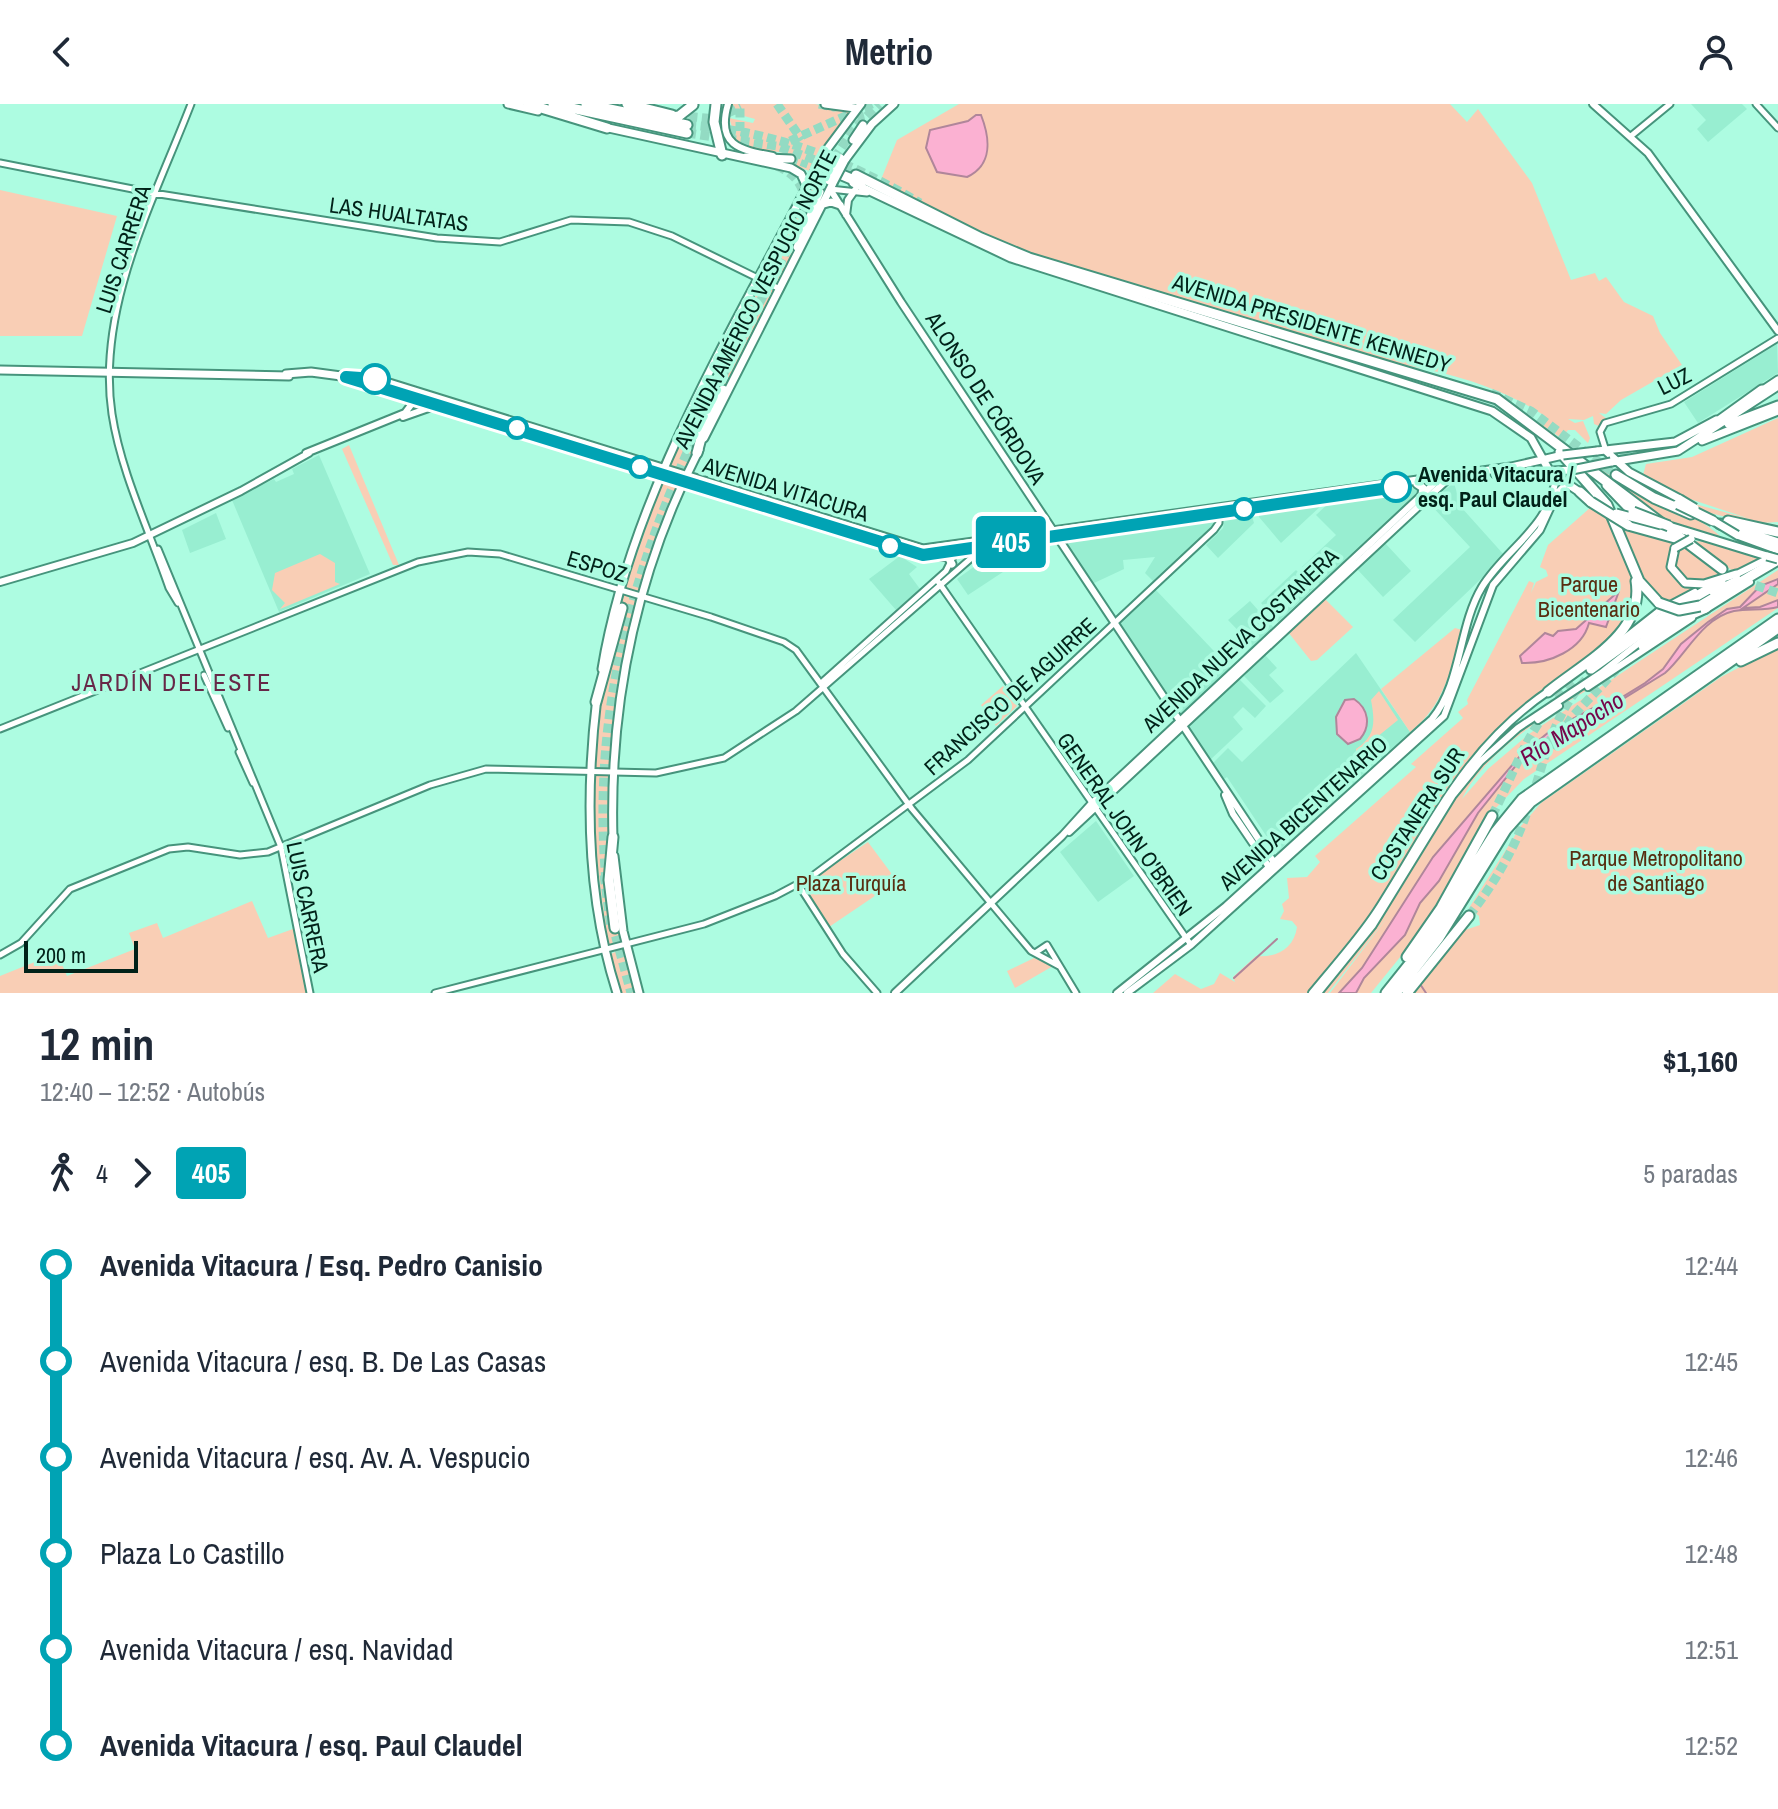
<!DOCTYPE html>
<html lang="es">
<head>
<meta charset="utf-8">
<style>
  body { margin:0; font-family:"Archivo Narrow",sans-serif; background:#f2f2f3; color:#1f2937; height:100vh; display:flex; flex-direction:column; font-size:30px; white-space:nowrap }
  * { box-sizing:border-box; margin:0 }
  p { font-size:26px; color:#747a83 }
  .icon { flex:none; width:44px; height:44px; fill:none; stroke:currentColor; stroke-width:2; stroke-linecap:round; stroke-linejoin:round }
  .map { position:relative; height:889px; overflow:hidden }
  .sheet { display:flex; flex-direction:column; background:#fff; flex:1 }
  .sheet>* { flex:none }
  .badge { padding:0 16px; border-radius:6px; font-size:28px; line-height:52px }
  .scale { position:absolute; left:24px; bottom:20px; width:114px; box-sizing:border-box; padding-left:8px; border:4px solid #012219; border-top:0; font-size:22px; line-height:28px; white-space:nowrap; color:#012219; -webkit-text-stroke:6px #adfce1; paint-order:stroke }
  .map>.badge { position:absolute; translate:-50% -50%; box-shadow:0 0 0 4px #fff }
  .legs { display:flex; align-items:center; gap:12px; height:88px; padding:0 40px; font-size:26px }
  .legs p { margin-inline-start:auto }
  .summary { display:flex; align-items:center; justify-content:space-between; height:136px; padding:0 40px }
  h1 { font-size:44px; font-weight:800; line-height:60px }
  ul { padding:0 40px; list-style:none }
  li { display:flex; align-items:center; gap:28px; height:96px; font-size:30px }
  li i { display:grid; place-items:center; width:12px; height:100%; margin:0 10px; background:currentColor }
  li i::after { content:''; width:20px; height:20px; margin:-10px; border:6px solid; border-radius:50%; background:#fff }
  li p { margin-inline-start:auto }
  li:first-child i { background:linear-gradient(#0000 50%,currentColor 0) }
  li:last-child i { background:linear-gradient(currentColor 50%,#0000 0) }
  header { display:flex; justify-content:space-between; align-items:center; height:104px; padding:0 40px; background:#fff; font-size:36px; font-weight:800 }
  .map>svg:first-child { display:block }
  .built { fill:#98eed1 }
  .green { fill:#f9ceb5 }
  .water { fill:#fbb1d2; stroke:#b0869a; stroke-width:2 }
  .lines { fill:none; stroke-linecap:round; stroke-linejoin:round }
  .stream { stroke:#b0869a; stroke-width:2 }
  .primary-tunnel { stroke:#93dbc3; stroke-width:7; stroke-dasharray:7 3.5; stroke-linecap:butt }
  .motorway-tunnel { stroke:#93dbc3; stroke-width:9; stroke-dasharray:9 4.5; stroke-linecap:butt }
  .tertiary-casing { stroke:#46947c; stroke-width:9 }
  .secondary-casing { stroke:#46947c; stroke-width:10 }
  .primary-casing { stroke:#46947c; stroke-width:11 }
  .motorway-casing { stroke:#46947c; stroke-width:13 }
  .tertiary { stroke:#fff; stroke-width:5 }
  .secondary { stroke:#fff; stroke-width:6 }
  .primary { stroke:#fff; stroke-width:7 }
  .motorway { stroke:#fff; stroke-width:9 }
  .primary-bridge-casing { stroke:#46947c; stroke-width:11; stroke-linecap:butt }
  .motorway-bridge-casing { stroke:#46947c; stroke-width:13; stroke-linecap:butt }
  .primary-bridge { stroke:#fff; stroke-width:7 }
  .motorway-bridge { stroke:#fff; stroke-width:9 }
  .line-1-casing { stroke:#fff; stroke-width:18 }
  .line-1 { stroke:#00a3b4; stroke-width:12 }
  .stop-1-dot { fill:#fff; stroke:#00a3b4; stroke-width:4 }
  .labels { text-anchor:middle; stroke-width:7; stroke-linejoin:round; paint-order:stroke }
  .street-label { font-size:22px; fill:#012219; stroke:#adfce1 }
  .stop-label { font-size:22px; font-weight:bold; fill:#012219; stroke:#adfce1; text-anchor:start }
  .park-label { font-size:22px; fill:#582d10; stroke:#adfce1 }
  .neighbourhood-label { font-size:24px; letter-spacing:2px; fill:#672748; stroke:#adfce1 }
  .water-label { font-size:24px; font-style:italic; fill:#76064a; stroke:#adfce1 }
</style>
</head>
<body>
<header><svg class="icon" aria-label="back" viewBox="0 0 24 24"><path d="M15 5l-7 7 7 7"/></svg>Metrio<svg class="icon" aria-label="person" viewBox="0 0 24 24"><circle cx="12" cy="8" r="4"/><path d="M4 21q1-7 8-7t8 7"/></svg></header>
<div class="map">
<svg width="1778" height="889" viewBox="0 0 1778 889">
  <rect width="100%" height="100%" fill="#adfce1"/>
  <path class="built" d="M 1691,0 L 1742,0 L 1747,5 L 1708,38 L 1697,25 L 1706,16 Z
    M 1777,240 L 1778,269 L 1698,319 L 1684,298 Z
    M 319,351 L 370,470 L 279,508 L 232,396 L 274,375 L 276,378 L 294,370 L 292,365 Z
    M 1454,379 L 1461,403 L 1505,452 L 1415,538 L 1393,516 L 1470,443 L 1428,398 Z
    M 1420,383 L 1421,389 L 1322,482 L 1302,463 L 1336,431 L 1316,411 L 1332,396 Z
    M 1322,396 L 1323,400 L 1281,439 L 1259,413 L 1259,405 Z
    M 216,409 L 226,435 L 190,449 L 182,426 Z
    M 1251,409 L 1254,419 L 1218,454 L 1206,441 L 1223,424 L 1225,413 Z
    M 1214,412 L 1217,416 L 1213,423 L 1154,478 L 1145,469 L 1155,453 L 1123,456 L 1124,465 L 1092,480 L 1064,436 Z
    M 1385,439 L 1411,467 L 1383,493 L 1357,465 Z
    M 993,449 L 1003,468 L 968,491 L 957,475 Z
    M 900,452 L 917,463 L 909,470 L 920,485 L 896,506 L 869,475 Z
    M 1296,466 L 1314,484 L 1278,518 L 1261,499 Z
    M 1155,485 L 1231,565 L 1181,613 L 1119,520 Z
    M 1250,497 L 1275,525 L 1246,552 L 1244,550 L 1252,541 L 1228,516 Z
    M 1356,549 L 1410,628 L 1277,748 L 1227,673 L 1224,675 L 1211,661 L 1228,644 L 1242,658 Z
    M 1265,551 L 1277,564 L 1269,571 L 1284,587 L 1270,599 L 1244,572 Z
    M 1239,575 L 1266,602 L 1255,614 L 1243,603 L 1233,613 L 1243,625 L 1209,657 L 1188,623 Z
    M 1096,717 L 1134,772 L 1098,798 L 1060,748 Z"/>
  <path class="green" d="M 733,0 L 815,0 L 850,7 L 812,68 L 783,57 L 792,57 L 793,50 L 756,45 L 737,37 L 729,14 L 753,19 L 755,15 L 733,9 Z
    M 959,0 L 1450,0 L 1467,18 L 1478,5 L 1532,79 L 1571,176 L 1595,169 L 1599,177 L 1606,173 L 1624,198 L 1653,212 L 1660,229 L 1682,261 L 1621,296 L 1606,310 L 1599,309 L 1607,315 L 1599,322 L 1594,320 L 1593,312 L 1584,316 L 1568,315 L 1575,319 L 1583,317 L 1590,334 L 1588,339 L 1575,326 L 1568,326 L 1561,334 L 1539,319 L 1545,312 C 1493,278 1437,266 1376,256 L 1033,150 L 966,123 L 880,78 L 897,36 Z
    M 809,84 L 817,89 L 780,181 L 764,173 Z
    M 0,86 L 117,112 L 82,232 L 0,232 Z
    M 761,180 L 776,188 L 731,275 L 717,266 Z
    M 714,273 L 729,281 L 684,369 L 667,364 Z
    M 1778,314 L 1778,418 L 1762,419 L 1778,421 L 1778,426 L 1710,409 L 1691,399 L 1750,415 L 1684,393 L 1643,371 L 1646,360 L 1692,353 Z
    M 349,341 L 399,461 L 393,461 L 342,345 Z
    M 1604,367 C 1639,395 1691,404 1721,433 L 1664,417 L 1600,368 Z
    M 663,376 L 677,381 L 639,488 L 625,484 Z
    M 1591,403 L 1610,416 L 1633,477 L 1635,502 L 1617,531 L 1515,608 L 1471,653 L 1363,821 L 1309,889 L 1153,889 L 1175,870 L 1201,885 L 1214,880 L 1220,869 L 1235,878 L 1233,873 L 1256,852 C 1276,854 1294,845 1297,823 L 1292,817 L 1280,815 L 1284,807 L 1282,800 L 1289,794 L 1287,774 L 1307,773 L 1320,758 L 1315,752 L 1416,663 L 1411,660 L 1463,614 L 1458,608 L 1468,600 L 1467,596 L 1529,477 L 1534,479 L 1531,489 L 1536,478 L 1548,472 L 1546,466 L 1540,463 L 1548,441 Z
    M 1622,422 L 1675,439 C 1660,460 1669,480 1694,485 L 1664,499 L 1642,477 Z
    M 1690,437 L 1714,438 L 1762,454 L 1733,467 Z
    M 1681,441 L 1721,471 L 1708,478 L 1686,477 L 1674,464 Z
    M 320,450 L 335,459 L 335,478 L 340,480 L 280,505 L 285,499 L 272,486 L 275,469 Z
    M 1778,466 L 1778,504 L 1524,675 L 1491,709 L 1418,831 L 1371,889 L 1330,889 L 1390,810 L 1328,889 L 1320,889 L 1467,675 L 1509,633 L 1581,584 L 1617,567 C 1565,602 1491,637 1462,695 L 1488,665 L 1529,630 Z
    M 624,491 L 636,497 L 618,571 L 609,663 L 596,664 C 584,633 617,541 625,505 L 609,556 Z
    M 1325,495 L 1353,523 L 1317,556 L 1311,557 L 1288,528 Z
    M 1455,524 L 1462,526 C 1450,566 1445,601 1410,628 L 1381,585 Z
    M 1778,543 L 1778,889 L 1412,889 L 1465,826 L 1480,821 L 1479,812 L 1469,804 L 1521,722 L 1541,699 L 1721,573 Z
    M 1003,582 L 1017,602 L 996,622 L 981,601 Z
    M 1379,587 L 1398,616 L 1356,650 L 1356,645 C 1376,632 1375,618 1371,596 Z
    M 596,670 L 609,671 C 610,725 606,784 623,836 L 608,841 L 593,728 Z
    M 868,738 L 897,777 L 829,823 L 804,781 Z
    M 252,797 L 268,834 L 293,825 L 306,889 L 0,889 L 0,872 L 57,849 L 67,872 L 135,845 L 129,829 L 157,819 L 163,834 Z
    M 623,844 L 625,845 L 638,889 L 620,889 L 609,851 Z
    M 1034,854 L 1053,862 L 1015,884 L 1007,867 Z"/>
  <path class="water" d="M 976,11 L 981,11 C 990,34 993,61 967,73 L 937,68 L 926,44 L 930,26 L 968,17 Z
    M 1778,475 L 1778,480 L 1743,504 L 1760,503 L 1778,496 L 1778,503 C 1763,507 1749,504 1734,507 C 1702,514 1686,551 1665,569 L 1571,627 L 1535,644 L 1518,659 L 1478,709 L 1439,777 L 1420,799 L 1405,831 L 1364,874 L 1356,889 L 1339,889 L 1362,864 L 1433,753 L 1520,652 L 1550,627 L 1593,604 L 1606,603 L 1645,579 L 1663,565 L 1681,540 L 1708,518 L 1727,505 L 1740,503 L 1760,482 Z
    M 1619,487 L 1606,523 L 1589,519 C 1582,546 1549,560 1522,559 L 1520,552 L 1545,529 L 1553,532 L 1558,527 L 1576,525 Z
    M 1354,595 C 1369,605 1371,622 1360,635 L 1348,640 L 1337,630 L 1336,613 L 1345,596 Z"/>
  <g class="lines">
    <path class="stream" d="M 1234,874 L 1277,835
      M 1426,889 L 1420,880 L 1439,856"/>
    <path class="primary-tunnel" d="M 852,3 L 860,10 L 863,21
      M 791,55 L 838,72
      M 820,88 L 822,75 L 829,69"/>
    <path class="motorway-tunnel" d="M 777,0 L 802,36
      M 819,0 L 834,3 L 857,0
      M 675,11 L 715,15 L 741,3
      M 587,14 L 674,35
      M 687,21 C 774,27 845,55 920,99
      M 740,27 L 740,4
      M 687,29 L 777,42 L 856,71
      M 790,37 L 872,0
      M 777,62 C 798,71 809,87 802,110
      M 1491,289 L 1531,307 L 1616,371
      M 1654,348 L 1699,330
      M 1606,350 L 1639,351
      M 1743,477 L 1778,489
      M 1552,644 L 1572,613 L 1616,566
      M 1492,712 C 1519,660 1528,618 1576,577
      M 604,771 L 611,824
      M 606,777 C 581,498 714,292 834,55 L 854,25 L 879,0
      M 1469,812 C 1493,781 1513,748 1526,711 C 1545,660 1551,605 1594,568
      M 612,819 L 631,889"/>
    <defs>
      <path id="tertiary" d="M 1756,0 L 1778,24
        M 1631,32 L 1670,0
        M 0,59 L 153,89 L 437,134 L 500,138 L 571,116 L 629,118 L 672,132 L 780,185
        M 830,85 L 867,89
        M 1606,347 L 1600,328 L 1605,319 L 1671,300 L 1778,234
        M 158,445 L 281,743 L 310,889
        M 937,476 L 1191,841
        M 178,499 L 169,484 C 150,428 121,369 112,310 C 96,204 154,96 191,0
        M 204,571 L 228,624
        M 821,579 L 946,467 L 957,445
        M 0,625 L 418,458 L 468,448 L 500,450 L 711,513 L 784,538 L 796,546 L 912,705 L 1031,847 L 1059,862
        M 239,648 L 253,679
        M 798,780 L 843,850 L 877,889
        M 1035,849 L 1047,841 L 1076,889
        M 0,851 L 21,839 L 70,785 L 169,745 L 188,743 L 240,751 L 268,748 L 430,681 L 486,665 L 656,669 L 724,654 L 796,607 L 984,443
        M 435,889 L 704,820 L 775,792 L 811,773 L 968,656 L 1214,426 L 1219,419 L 1219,409"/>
      <path id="secondary" d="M 728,0 C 716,41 739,46 773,52
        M 1593,0 L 1648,49 L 1778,227
        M 830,85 L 901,198 L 1277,763
        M 846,111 L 848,96 L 855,86
        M 403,313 L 440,300
        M 306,349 L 405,309 L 417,293
        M 1735,471 L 1771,453
        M 0,478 L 133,439 L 241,387 L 309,349
        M 1712,488 L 1738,475
        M 1705,506 L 1750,478
        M 1612,544 L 1659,507 L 1695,488
        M 1588,583 L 1692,514
        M 1538,616 L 1559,602
        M 1225,691 L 1233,710 L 1269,763
        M 1069,728 L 1447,376
        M 895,889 L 1062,732 L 1091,700 L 1440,374
        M 1117,889 L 1226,802 L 1432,615 C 1462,579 1458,523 1482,483 C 1506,444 1551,423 1556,372
        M 1127,889 L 1191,841 L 1444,612 L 1493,481 L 1540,426 L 1557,389 L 1566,380
        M 1312,889 C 1334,862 1358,836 1377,807 C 1431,723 1464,644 1550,586
        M 1318,889 L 1373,821 L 1453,691 L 1480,658 L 1518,624 L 1601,569 L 1682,505"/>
      <path id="primary" d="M 508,0 L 538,7
        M 825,0 L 855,4
        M 604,23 L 791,64 L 801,70 L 807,83
        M 853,36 L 863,21
        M 825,48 L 861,0
        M 746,53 L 791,55
        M 845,56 L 872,20 L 894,0
        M 853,79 L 1011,154 L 1492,307 L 1531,334 L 1550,368 L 1584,391
        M 824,100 L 831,98 L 840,101
        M 797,143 L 820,88
        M 0,266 L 289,272
        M 286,270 L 311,268 L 386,278 L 923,445 L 1511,363 L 1563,351
        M 375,280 L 566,340
        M 1760,288 L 1778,276
        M 1728,320 L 1778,301
        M 704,334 L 833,79
        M 1702,337 L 1778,307
        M 1597,347 L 1675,338 L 1716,316
        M 1606,347 L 1629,368 L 1680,395
        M 1611,358 L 1678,347 L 1778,282
        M 1495,370 L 1572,366
        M 1417,380 L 1423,384 L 1422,390
        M 719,388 L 918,450 L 996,441
        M 1669,422 L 1767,452
        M 1737,431 L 1778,446
        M 1675,444 L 1671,463 L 1685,479 L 1704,480 L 1736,470
        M 940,452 L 948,453 L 952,460
        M 602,565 C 630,393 734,224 814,69
        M 597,593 C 585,692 586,793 617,889
        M 613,735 C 609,599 637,467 699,346
        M 614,752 L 623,827 L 639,889"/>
      <path id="motorway" d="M 528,0 L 607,24
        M 553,0 L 687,29
        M 586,0 L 687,21
        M 627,0 L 672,11
        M 716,0 L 714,18 L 722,51
        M 664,14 L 679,12 L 693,1
        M 842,71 L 861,79
        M 856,71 L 981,134 L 1029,154 L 1497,295 L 1722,465
        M 1712,322 L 1762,286
        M 1560,348 L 1607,401 L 1639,477 L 1659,499
        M 697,349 L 704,323 L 723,286
        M 1616,371 L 1654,394 L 1691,410
        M 1607,381 L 1633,408
        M 1580,388 L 1591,398
        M 1728,417 L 1778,428
        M 1720,420 L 1778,439
        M 1628,421 L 1675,434
        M 1700,502 L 1778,456
        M 1643,542 L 1675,518 L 1706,504
        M 1741,557 L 1778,539
        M 1591,565 L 1674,505 L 1721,478
        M 1548,588 C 1583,559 1645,530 1636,477
        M 596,598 L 622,504
        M 613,733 L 609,776 L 615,824
        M 1407,853 L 1441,804 L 1492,712
        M 1386,889 L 1426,839 L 1496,727 L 1522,695 L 1778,515
        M 1396,889 L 1439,834 L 1506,726 L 1531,698 L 1778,524
        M 1407,889 L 1469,812"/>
    </defs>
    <use href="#tertiary" class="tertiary-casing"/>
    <use href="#secondary" class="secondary-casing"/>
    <use href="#primary" class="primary-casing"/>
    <use href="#motorway" class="motorway-casing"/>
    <use href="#tertiary" class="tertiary"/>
    <use href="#secondary" class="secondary"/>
    <use href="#primary" class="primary"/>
    <use href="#motorway" class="motorway"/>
    <defs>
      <path id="primary-bridge" d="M 814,69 L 825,48
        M 829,77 L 841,54
        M 833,79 L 845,56
        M 1563,351 L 1597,347
        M 1572,366 L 1611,358
        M 1680,395 L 1695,404
        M 1616,409 L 1661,421
        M 1712,416 L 1737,431
        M 1675,444 L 1691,435
        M 1767,452 L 1778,455"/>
      <path id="motorway-bridge" d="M 1591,398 L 1628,421
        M 1678,400 L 1713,417
        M 1633,408 L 1669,422
        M 1659,499 L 1679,506 L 1700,502"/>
    </defs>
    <use href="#primary-bridge" class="primary-bridge-casing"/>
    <use href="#motorway-bridge" class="motorway-bridge-casing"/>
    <use href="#primary-bridge" class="primary-bridge"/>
    <use href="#motorway-bridge" class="motorway-bridge"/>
  </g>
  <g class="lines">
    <defs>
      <path id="line-1" d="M 375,275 L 346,273 L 923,451 L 1396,383"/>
    </defs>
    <use href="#line-1" class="line-1-casing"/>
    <use href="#line-1" class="line-1"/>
  </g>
  <g class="stop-1-dot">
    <circle cx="375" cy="275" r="14"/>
    <circle cx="517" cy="324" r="10"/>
    <circle cx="640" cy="363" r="10"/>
    <circle cx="1396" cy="383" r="14"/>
    <circle cx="1244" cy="405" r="10"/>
    <circle cx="890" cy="442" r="10"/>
  </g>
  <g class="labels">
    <g class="street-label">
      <text transform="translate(399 110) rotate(8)" y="8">LAS HUALTATAS</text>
      <text transform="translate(123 145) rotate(-72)" y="8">LUIS CARRERA</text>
      <text transform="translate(755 195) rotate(-63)" y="8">AVENIDA AMÉRICO VESPUCIO NORTE</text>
      <text transform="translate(1312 219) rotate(17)" y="8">AVENIDA PRESIDENTE KENNEDY</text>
      <text transform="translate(1674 277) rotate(-27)" y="8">LUZ</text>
      <text transform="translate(986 294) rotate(57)" y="8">ALONSO DE CÓRDOVA</text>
      <text transform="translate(786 385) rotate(17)" y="8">AVENIDA VITACURA</text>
      <text transform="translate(597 462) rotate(17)" y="8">ESPOZ</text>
      <text transform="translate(1240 536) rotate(-43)" y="8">AVENIDA NUEVA COSTANERA</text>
      <text transform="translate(1010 592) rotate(-42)" y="8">FRANCISCO DE AGUIRRE</text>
      <text transform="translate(1303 709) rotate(-42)" y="8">AVENIDA BICENTENARIO</text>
      <text transform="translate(1417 710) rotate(-57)" y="8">COSTANERA SUR</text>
      <text transform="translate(1125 720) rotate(55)" y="8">GENERAL JOHN O'BRIEN</text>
      <text transform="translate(308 803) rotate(78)" y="8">LUIS CARRERA</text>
    </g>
    <g class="stop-label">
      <text x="1418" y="378">Avenida Vitacura /<tspan x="1418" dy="25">esq. Paul Claudel</tspan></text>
    </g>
    <g class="park-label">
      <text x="1589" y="488">Parque<tspan x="1589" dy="25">Bicentenario</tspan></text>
      <text x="1656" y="762">Parque Metropolitano<tspan x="1656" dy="25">de Santiago</tspan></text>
      <text x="851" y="787">Plaza Turquía</text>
    </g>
    <g class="neighbourhood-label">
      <text x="172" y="587">JARDÍN DEL ESTE</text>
    </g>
    <g class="water-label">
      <text transform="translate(1572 625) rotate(-32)" y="8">Río Mapocho</text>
    </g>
  </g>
</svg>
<div class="scale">200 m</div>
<b class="badge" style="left:1011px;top:438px;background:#00a3b4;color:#fff">405</b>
</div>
<section class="sheet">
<div class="summary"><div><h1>12 min</h1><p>12:40 – 12:52 · Autobús</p></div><b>$1,160</b></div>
<div class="legs"><svg class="icon" aria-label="walk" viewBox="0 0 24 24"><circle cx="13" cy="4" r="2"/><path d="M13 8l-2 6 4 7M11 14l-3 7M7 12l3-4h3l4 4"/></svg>4<svg class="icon" aria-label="forward" viewBox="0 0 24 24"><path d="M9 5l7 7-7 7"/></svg><b class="badge" style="background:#00a3b4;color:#fff">405</b><p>5 paradas</p></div>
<ul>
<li><i style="color:#00a3b4"></i><b>Avenida Vitacura / Esq. Pedro Canisio</b><p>12:44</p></li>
<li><i style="color:#00a3b4"></i><span>Avenida Vitacura / esq. B. De Las Casas</span><p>12:45</p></li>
<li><i style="color:#00a3b4"></i><span>Avenida Vitacura / esq. Av. A. Vespucio</span><p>12:46</p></li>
<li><i style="color:#00a3b4"></i><span>Plaza Lo Castillo</span><p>12:48</p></li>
<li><i style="color:#00a3b4"></i><span>Avenida Vitacura / esq. Navidad</span><p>12:51</p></li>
<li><i style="color:#00a3b4"></i><b>Avenida Vitacura / esq. Paul Claudel</b><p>12:52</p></li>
</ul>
</section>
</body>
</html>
